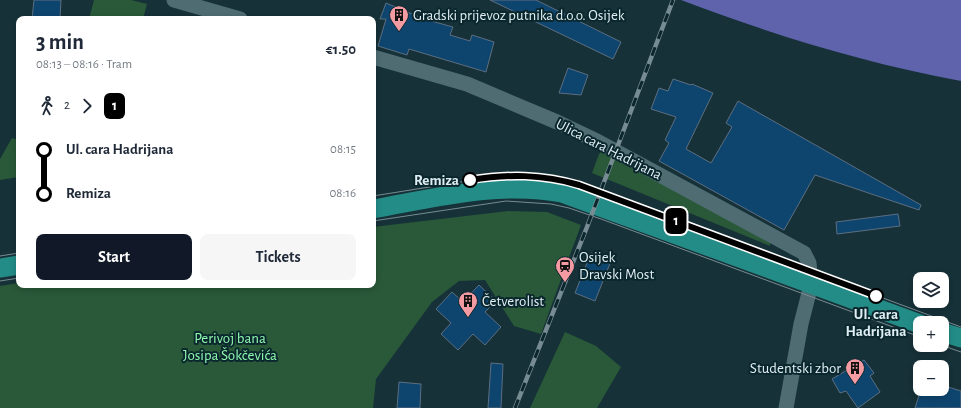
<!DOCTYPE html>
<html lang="en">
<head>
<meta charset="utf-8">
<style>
  body { margin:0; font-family:"Alegreya Sans",sans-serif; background:#f6f6f7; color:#1f2937; height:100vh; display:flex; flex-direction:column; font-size:15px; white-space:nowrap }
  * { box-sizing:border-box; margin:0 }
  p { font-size:13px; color:#747a83 }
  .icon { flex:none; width:22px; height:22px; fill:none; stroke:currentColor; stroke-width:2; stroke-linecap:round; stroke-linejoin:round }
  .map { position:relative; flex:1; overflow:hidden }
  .sheet { position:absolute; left:16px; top:16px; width:360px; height:272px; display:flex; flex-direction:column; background:#fff; border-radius:8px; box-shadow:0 2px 6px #0003 }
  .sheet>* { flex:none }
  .badge { padding:0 8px; border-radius:6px; font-size:14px; line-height:26px }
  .buttons { position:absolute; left:913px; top:272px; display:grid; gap:8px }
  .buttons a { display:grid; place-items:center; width:36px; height:36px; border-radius:8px; background:#fff; box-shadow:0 2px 6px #0003; font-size:20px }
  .map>.badge { position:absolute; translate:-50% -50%; box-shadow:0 0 0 2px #fff }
  .legs { display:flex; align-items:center; gap:6px; height:44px; padding:0 20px; font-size:13px }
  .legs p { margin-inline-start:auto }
  .head { display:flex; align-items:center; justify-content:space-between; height:68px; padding:0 20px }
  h1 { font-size:22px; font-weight:600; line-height:30px }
  .primary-button { display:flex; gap:8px; margin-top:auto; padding:8px 20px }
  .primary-button a { flex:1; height:46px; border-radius:8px; background:#111827; color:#fff; font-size:16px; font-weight:600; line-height:46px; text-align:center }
  .primary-button a+a { background:#f6f6f7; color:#1f2937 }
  ul { padding:0 20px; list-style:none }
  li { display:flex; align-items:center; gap:14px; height:44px; font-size:15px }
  li i { display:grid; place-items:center; width:6px; height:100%; margin:0 5px; background:currentColor }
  li i::after { content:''; width:10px; height:10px; margin:-5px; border:3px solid; border-radius:50%; background:#fff }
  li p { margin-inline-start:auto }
  li:first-child i { background:linear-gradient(#0000 50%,currentColor 0) }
  li:last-child i { background:linear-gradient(currentColor 50%,#0000 0) }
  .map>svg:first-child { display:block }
  .green { fill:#295938 }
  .water { fill:#5e63ab }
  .building { fill:#0e456f; stroke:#5c6e80 }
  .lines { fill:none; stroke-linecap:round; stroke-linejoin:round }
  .minor { stroke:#4f6c73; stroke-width:15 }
  .major { stroke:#238c87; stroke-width:19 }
  .tram { stroke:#778c92; stroke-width:1 }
  .rail-casing { stroke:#778c92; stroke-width:4.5 }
  .rail { stroke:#0b272e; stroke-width:3; stroke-dasharray:9; stroke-linecap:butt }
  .line-1-casing { stroke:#fff; stroke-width:9 }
  .line-1 { stroke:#000; stroke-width:6 }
  .stop-1-dot { fill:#fff; stroke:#000; stroke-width:2 }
  .labels { text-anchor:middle; stroke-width:4; stroke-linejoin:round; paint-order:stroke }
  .poi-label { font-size:15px; fill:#dfeef3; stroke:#0b272e; text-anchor:start }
  .street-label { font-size:15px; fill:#dfeef3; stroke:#0b272e }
  .stop-label { font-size:15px; font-weight:bold; fill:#dfeef3; stroke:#0b272e; text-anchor:end }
  .park-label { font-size:15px; fill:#8ff8ae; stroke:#0b272e }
</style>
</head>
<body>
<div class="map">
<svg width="961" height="408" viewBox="0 0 961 408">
  <rect width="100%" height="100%" fill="#163138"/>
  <path class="green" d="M 94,0 L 131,0 L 147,4 L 143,19 L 89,19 Z
    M 12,138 L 19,140 L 19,177 L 0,180 L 0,159 Z
    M 602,150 L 771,239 L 770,246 L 592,173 L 599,154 Z
    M 508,211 L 547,212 L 581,225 L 541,334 L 514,326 L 485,280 L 459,281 L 432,302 L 376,379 L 373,408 L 0,408 L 0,286 L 19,283 L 19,285 L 373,285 L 373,227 Z
    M 565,332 L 596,346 L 621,367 L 597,408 L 530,408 Z"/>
  <path class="water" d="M 681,0 L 961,0 L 961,81 C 864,63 773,35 681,0 Z"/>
  <path class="building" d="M 34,0 L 61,0 L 60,19 L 32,19 Z
    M 490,0 L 536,0 L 621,42 L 613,59 Z
    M 386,3 L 424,19 L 453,27 L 450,35 L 470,41 L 472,35 L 494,42 L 486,72 L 409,49 L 407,55 L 378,46 L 386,19 L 380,19 Z
    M 568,68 L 588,75 L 581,95 L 559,93 Z
    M 673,79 L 691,85 L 692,84 L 713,93 L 686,149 L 711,163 L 732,127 L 726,123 L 738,101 L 921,205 L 919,210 L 815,175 L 784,230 L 659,161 L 669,143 L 665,140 L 676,117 L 651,109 L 659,88 L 668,91 Z
    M 898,214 L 900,226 L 837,234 L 836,222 Z
    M 591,253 L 611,261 L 595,301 L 575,293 Z
    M 479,285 L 496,301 L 485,312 L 501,327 L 485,345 L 473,334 L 458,350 L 441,334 L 451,323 L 436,309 L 452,292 L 463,302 Z
    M 864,360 L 874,373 L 870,376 L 880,392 L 858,408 L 846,391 L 840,393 L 832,379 Z
    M 491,363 L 503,364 L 501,408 L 488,408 Z
    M 399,382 L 421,384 L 420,408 L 397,408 Z
    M 942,385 L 961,391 L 961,408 L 915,408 L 921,389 L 942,389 Z"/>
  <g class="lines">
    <path class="minor" d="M 174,0 L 240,19
      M 373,57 L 467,84 L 557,122 L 597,141 L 804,253 L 809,263 L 811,285 L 801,324 L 786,408"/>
    <path class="major" d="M 373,209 C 435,198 499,181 562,193 L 920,324
      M 0,268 L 19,265
      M 942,332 L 961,338"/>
    <path class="tram" d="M 373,196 L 505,175 L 537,176 L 579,185 L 961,327
      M 373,221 L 506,201 L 551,204 L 569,208 L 601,219 L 920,337
      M 0,256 L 19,253
      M 0,281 L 19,278
      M 941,345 L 961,352"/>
    <defs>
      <path id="rail" d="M 515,408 L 587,227 L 673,0"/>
    </defs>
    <use href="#rail" class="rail-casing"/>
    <use href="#rail" class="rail"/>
  </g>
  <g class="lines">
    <defs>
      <path id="line-1" d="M 470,180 C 508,174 542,174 579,185 L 876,296"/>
    </defs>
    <use href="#line-1" class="line-1-casing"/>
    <use href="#line-1" class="line-1"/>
  </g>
  <defs>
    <symbol id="building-pin" viewBox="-11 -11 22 30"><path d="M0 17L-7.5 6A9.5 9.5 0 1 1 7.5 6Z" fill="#f49aa3" stroke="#0b272e"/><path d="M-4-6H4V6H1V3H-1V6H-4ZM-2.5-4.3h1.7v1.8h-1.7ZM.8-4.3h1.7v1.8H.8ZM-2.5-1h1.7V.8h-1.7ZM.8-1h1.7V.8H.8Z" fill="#111"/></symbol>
    <symbol id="station-pin" viewBox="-11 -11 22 30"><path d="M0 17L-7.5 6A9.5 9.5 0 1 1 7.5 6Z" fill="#f49aa3" stroke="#0b272e"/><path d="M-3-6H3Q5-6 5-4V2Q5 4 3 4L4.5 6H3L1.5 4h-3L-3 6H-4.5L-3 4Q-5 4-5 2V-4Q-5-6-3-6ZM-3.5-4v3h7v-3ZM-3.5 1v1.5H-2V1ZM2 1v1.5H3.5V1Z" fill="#111"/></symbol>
  </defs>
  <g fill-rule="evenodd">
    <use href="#building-pin" x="388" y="4" width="22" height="30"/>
    <use href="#station-pin" x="554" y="255" width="22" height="30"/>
    <use href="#building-pin" x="457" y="290" width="22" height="30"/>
    <use href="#building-pin" x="844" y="357" width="22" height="30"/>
  </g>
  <g class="stop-1-dot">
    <circle cx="470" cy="180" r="7"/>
    <circle cx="876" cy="296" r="7"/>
  </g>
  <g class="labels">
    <g class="poi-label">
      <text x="413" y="20">Gradski prijevoz putnika d.o.o. Osijek</text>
      <text x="579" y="262">Osijek<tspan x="579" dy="17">Dravski Most</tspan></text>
      <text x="482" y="306">Četverolist</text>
      <text x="841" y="373" text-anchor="end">Studentski zbor</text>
    </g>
    <g class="street-label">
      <text transform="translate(609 149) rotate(27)" y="5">Ulica cara Hadrijana</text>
    </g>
    <g class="stop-label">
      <text x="459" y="185">Remiza</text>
      <text x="876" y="319" text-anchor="middle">Ul. cara<tspan x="876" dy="17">Hadrijana</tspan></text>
    </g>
    <g class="park-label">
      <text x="230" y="343">Perivoj bana<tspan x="230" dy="17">Josipa Šokčevića</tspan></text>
    </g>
  </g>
</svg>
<div class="buttons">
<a><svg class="icon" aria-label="layers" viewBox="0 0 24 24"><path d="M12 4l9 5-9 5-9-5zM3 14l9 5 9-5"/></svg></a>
<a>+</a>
<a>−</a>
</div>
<b class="badge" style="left:676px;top:221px;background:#000;color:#fff">1</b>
<section class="sheet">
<div class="head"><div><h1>3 min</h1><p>08:13 – 08:16 · Tram</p></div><b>€1.50</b></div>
<div class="legs"><svg class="icon" aria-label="walk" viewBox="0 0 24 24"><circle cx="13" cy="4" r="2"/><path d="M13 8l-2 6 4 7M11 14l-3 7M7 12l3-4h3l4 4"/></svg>2<svg class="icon" aria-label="forward" viewBox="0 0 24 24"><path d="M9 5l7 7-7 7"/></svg><b class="badge" style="background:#000;color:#fff">1</b></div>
<ul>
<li><i style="color:#000"></i><b>Ul. cara Hadrijana</b><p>08:15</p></li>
<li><i style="color:#000"></i><b>Remiza</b><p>08:16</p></li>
</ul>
<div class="primary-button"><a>Start</a><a>Tickets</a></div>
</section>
</div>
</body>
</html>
